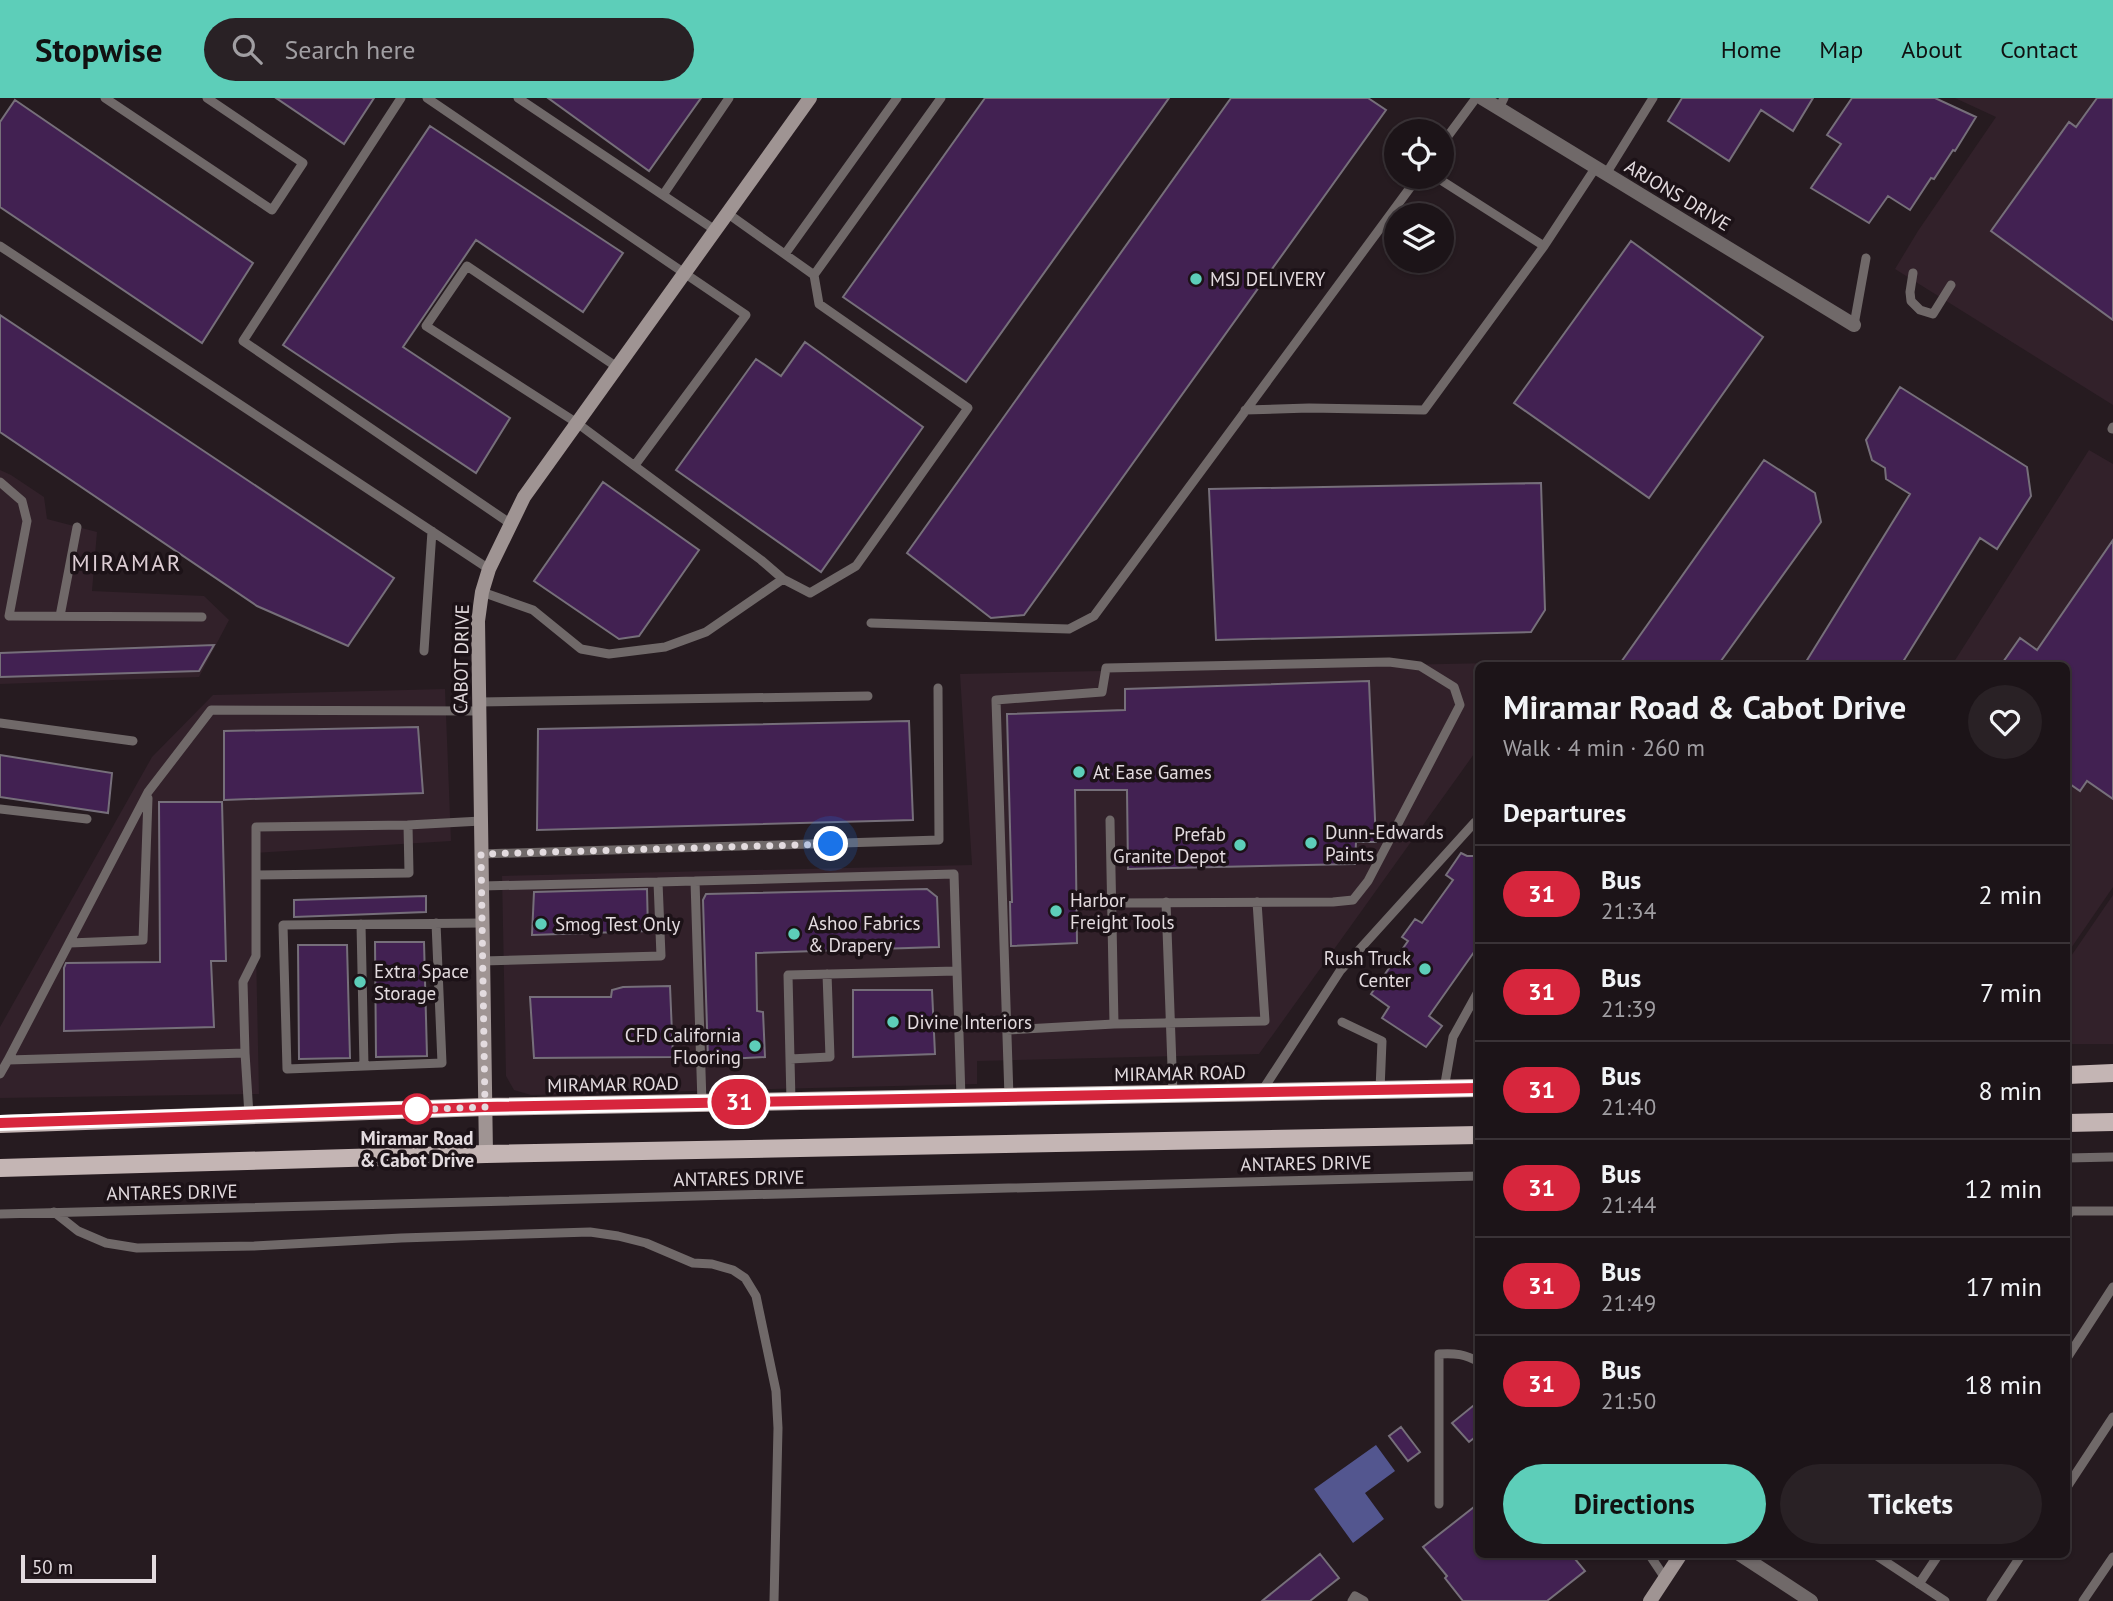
<!DOCTYPE html>
<html lang="en">
<head>
<meta charset="utf-8">
<style>
  body { margin:0; font-family:"PT Sans",sans-serif; background:#292125; color:#f1f3f6; height:100vh; display:flex; flex-direction:column; font-size:26px; white-space:nowrap }
  * { box-sizing:border-box; margin:0 }
  p { font-size:23px; color:#a09ea2 }
  .icon { flex:none; width:38px; height:38px; fill:none; stroke:currentColor; stroke-width:2; stroke-linecap:round; stroke-linejoin:round }
  .map { position:relative; flex:1; overflow:hidden }
  .details { position:absolute; left:1475px; top:564px; width:595px; height:896px; display:flex; flex-direction:column; background:#1c1418; border-radius:10px; box-shadow:0 2px 5px #0004,0 0 0 2px #3a3337 }
  .details>* { flex:none }
  .badge { padding:0 14px; border-radius:23px; font-size:24px; line-height:46px }
  .tools { position:absolute; left:1384px; top:21px; display:grid; gap:14px }
  .tools a { display:grid; place-items:center; width:70px; height:70px; border-radius:50%; background:#1c1418; box-shadow:0 2px 5px #0004,0 0 0 2px #3a3337; font-size:35px }
  .scale { position:absolute; left:21px; bottom:18px; width:135px; box-sizing:border-box; padding-left:7px; border:4px solid #e3dbdf; border-top:0; font-size:19px; line-height:24px; white-space:nowrap; color:#e3dbdf; -webkit-text-stroke:5px #1c1217; paint-order:stroke }
  .you { position:absolute; width:35px; height:35px; margin:-18px; border:5px solid #fff; border-radius:50%; background:#1a73e8; box-shadow:0 0 0 10px #1a73e833 }
  .map>.badge { position:absolute; translate:-50% -50%; box-shadow:0 0 0 4px #fff }
  h2 { padding:0 28px; font-size:26px; line-height:63px }
  .round { display:grid; place-items:center; flex:none; width:74px; height:74px; border-radius:37px; background:#292125 }
  .summary { display:flex; align-items:center; justify-content:space-between; height:119px; padding:0 28px }
  h1 { font-size:33px; font-weight:800; line-height:52px }
  .button { display:flex; gap:14px; margin-top:auto; padding:14px 28px }
  .button a { flex:1; height:80px; border-radius:42px; background:#5dceb9; color:#111; font-size:28px; font-weight:800; line-height:80px; text-align:center }
  .button a+a { background:#292125; color:#f1f3f6 }
  ul { padding:0; list-style:none }
  li { display:flex; align-items:center; gap:21px; height:98px; padding:0 28px; border-top:2px solid #3a3337 }
  li div { flex:1 }
  li b { display:block; font-size:26px }
  li em { font-style:normal }
  li .badge { min-width:77px; font-weight:700; text-align:center }
  header { display:flex; align-items:center; gap:42px; box-sizing:border-box; height:98px; padding:0 35px; background:#5dceb9; color:#111 }
  header strong { font-size:33px }
  nav { display:flex; gap:38px; margin-inline-start:auto; font-size:24px }
  .search { width:490px; height:63px; background:#292125; display:flex; align-items:center; gap:18px; box-sizing:border-box; padding:0 24px; border-radius:38px; color:#a09ea2; font-size:26px }
  .map>svg:first-child { display:block }
  .built { fill:#32212a }
  .water { fill:#53568f }
  .building { fill:#422152; stroke:#766f7a; stroke-width:2 }
  .lines { fill:none; stroke-linecap:round; stroke-linejoin:round }
  .lane { stroke:#706969; stroke-width:9 }
  .street { stroke:#706969; stroke-width:14 }
  .secondary { stroke:#9f9493; stroke-width:14 }
  .primary { stroke:#c4b5b4; stroke-width:18 }
  .line-casing { stroke:#fff; stroke-width:16 }
  .line { stroke:#d7263d; stroke-width:10 }
  .walk { stroke:#e3dbdf; stroke-width:7; stroke-dasharray:0 12.6 }
  .poi-dot { fill:#5dceb9; stroke:#1c1217; stroke-width:2.5 }
  .stop-dot { fill:#fff; stroke:#d7263d; stroke-width:3.5 }
  .labels { text-anchor:middle; stroke-width:7; stroke-linejoin:round; paint-order:stroke }
  .street-label { font-size:19px; fill:#e3dbdf; stroke:#1c1217 }
  .poi-label { font-size:19px; fill:#e3dbdf; stroke:#1c1217; text-anchor:start }
  .stop-label { font-size:19px; font-weight:bold; fill:#e3dbdf; stroke:#1c1217 }
  .quarter-label { font-size:23px; letter-spacing:2px; fill:#ddcdd4; stroke:#1c1217 }
</style>
</head>
<body>
<header>
<strong>Stopwise</strong>
<div class="search"><svg class="icon" aria-label="search" viewBox="0 0 24 24"><circle cx="10" cy="10" r="6"/><path d="M15 15l6 6"/></svg>Search here</div>
<nav><a>Home</a><a>Map</a><a>About</a><a>Contact</a></nav>
</header>
<div class="map">
<svg width="2113" height="1503" viewBox="0 0 2113 1503">
  <rect width="100%" height="100%" fill="#261b20"/>
  <path class="built" d="M 1955,0 L 2113,0 L 2113,307 L 1895,171 L 1918,133 L 1996,19 Z
    M 2089,352 L 2113,366 L 2113,789 L 2067,856 L 2067,567 L 1952,567 Z
    M 0,372 L 11,377 L 44,399 L 47,421 L 97,434 L 92,493 L 204,498 L 229,522 L 199,579 L 0,586 Z
    M 1494,565 L 1497,567 L 1479,567 L 1479,649 L 1259,956 L 977,963 L 977,986 L 531,997 L 514,992 L 506,978 L 502,778 L 972,767 L 960,576 Z
    M 445,591 L 451,743 L 254,755 L 259,996 L 0,1000 L 0,929 L 152,659 L 213,597 Z
    M 2113,797 L 2113,946 L 2067,946 L 2067,864 Z"/>
  <path class="water" d="M 1376,1347 L 1395,1373 L 1365,1395 L 1384,1421 L 1353,1445 L 1314,1391 Z"/>
  <path class="building" d="M 276,0 L 374,0 L 344,46 Z
    M 548,0 L 701,0 L 649,73 Z
    M 985,0 L 1169,0 L 966,284 L 843,199 Z
    M 1231,0 L 1368,0 L 1386,12 L 1024,517 L 991,520 L 907,455 Z
    M 1682,0 L 1813,0 L 1793,33 L 1761,12 L 1729,63 L 1668,23 Z
    M 1852,0 L 1935,0 L 1976,19 L 1955,53 L 1953,52 L 1934,81 L 1931,80 L 1910,112 L 1888,98 L 1869,125 L 1811,90 L 1841,46 L 1827,37 Z
    M 2097,0 L 2113,0 L 2113,222 L 1991,133 L 2069,24 L 2076,29 Z
    M 15,2 L 253,165 L 202,245 L 0,109 L 0,24 Z
    M 430,28 L 623,155 L 583,214 L 476,142 L 420,224 L 403,249 L 510,320 L 476,375 L 283,247 Z
    M 1631,143 L 1763,239 L 1649,400 L 1514,305 Z
    M 0,217 L 394,480 L 348,548 L 257,508 L 0,334 Z
    M 805,244 L 923,329 L 821,474 L 676,372 L 756,261 L 781,278 Z
    M 1900,289 L 2027,369 L 2031,398 L 1997,451 L 1980,440 L 1901,567 L 1804,567 L 1910,396 L 1886,381 L 1885,370 L 1872,362 L 1866,342 Z
    M 1764,362 L 1815,395 L 1821,424 L 1718,567 L 1619,567 Z
    M 603,384 L 699,452 L 639,538 L 619,541 L 534,483 Z
    M 1541,385 L 1545,512 L 1531,534 L 1216,542 L 1209,391 Z
    M 2113,442 L 2113,701 L 2087,683 L 2080,693 L 2067,684 L 2067,567 L 2001,567 L 2020,540 L 2037,552 Z
    M 214,547 L 199,573 L 0,579 L 0,555 Z
    M 1369,583 L 1376,744 L 1356,744 L 1355,766 L 1128,771 L 1127,692 L 1075,692 L 1077,845 L 1011,848 L 1010,804 L 1012,804 L 1007,616 L 1125,612 L 1125,591 Z
    M 909,623 L 913,722 L 537,732 L 538,631 Z
    M 418,629 L 423,695 L 224,702 L 224,633 Z
    M 0,657 L 112,675 L 108,715 L 0,699 Z
    M 159,704 L 222,704 L 226,863 L 211,863 L 214,929 L 64,933 L 64,870 L 66,865 L 160,864 Z
    M 1461,755 L 1467,758 L 1474,758 L 1479,761 L 1479,847 L 1429,918 L 1442,928 L 1426,949 L 1382,920 L 1389,909 L 1371,896 L 1408,843 L 1402,839 L 1415,821 L 1422,825 L 1453,782 L 1446,777 Z
    M 647,791 L 648,833 L 532,837 L 534,794 Z
    M 927,791 L 937,799 L 939,849 L 756,855 L 757,913 L 763,914 L 765,959 L 708,962 L 703,802 L 706,796 Z
    M 426,798 L 426,814 L 294,819 L 294,802 Z
    M 375,844 L 424,844 L 427,958 L 376,959 Z
    M 298,847 L 347,847 L 350,960 L 299,961 Z
    M 670,888 L 673,959 L 534,960 L 530,899 L 611,899 L 612,892 L 623,889 Z
    M 853,892 L 932,892 L 935,956 L 853,959 Z
    M 1479,1303 L 1479,1336 L 1469,1344 L 1452,1325 Z
    M 1401,1329 L 1420,1354 L 1408,1363 L 1389,1338 Z
    M 1479,1405 L 1479,1456 L 1571,1456 L 1585,1473 L 1547,1503 L 1463,1503 L 1445,1480 L 1447,1478 L 1423,1449 Z
    M 1320,1456 L 1339,1480 L 1310,1503 L 1262,1503 Z"/>
  <g class="lines">
    <path class="lane" d="M 105,0 L 272,112 L 303,65 L 207,0
      M 401,0 L 243,243 L 511,426
      M 427,0 L 746,217 L 635,367
      M 518,0 L 715,132
      M 1499,10 L 1504,0
      M 1442,46 L 1476,0
      M 1606,76 L 1653,0
      M 1436,79 L 1544,148
      M 663,97 L 729,0
      M 727,115 L 814,177 L 941,0
      M 0,148 L 489,471
      M 785,156 L 897,0
      M 1913,175 L 1910,194 L 1911,203 L 1920,212 L 1933,216 L 1951,187
      M 1854,227 L 1866,160
      M 617,269 L 467,168 L 426,228 L 577,325 L 761,462 L 783,481 L 810,495 L 856,468 L 968,310 L 819,206 L 814,177
      M 1245,312 L 1309,310 L 1424,312 L 1544,148 L 1596,69
      M 2112,331 L 2113,329
      M 0,384 L 22,403 L 27,423 L 9,518 L 202,519
      M 482,494 L 533,512 L 581,551 L 609,556 L 665,549 L 706,534 L 783,481
      M 60,518 L 77,429
      M 871,525 L 1069,531 L 1094,518 L 1418,79
      M 424,553 L 432,433
      M 479,604 L 868,598
      M 0,625 L 133,643
      M 0,711 L 87,721
      M 1110,722 L 1114,926
      M 408,727 L 481,723
      M 481,756 L 939,742 L 938,590
      M 658,784 L 695,783
      M 482,788 L 658,784 L 661,858 L 483,863
      M 1166,804 L 1173,996
      M 436,825 L 442,965 L 287,971 L 283,827 L 482,825
      M 361,826 L 364,968
      M 70,845 L 143,842 L 148,700
      M 1342,924 L 1382,943 L 1380,992
      M 1007,932 L 1114,926 L 1265,923 L 1257,804
      M 245,955 L 249,1017
      M 790,961 L 830,959 L 827,876
      M 8,962 L 148,694 L 211,612 L 479,613
      M 0,976 L 8,962 L 245,955 L 243,884 L 256,858 L 256,729 L 408,727 L 409,775 L 257,777
      M 1444,991 L 1453,939 L 1479,892
      M 1262,993 L 1340,873 L 1475,724 L 1479,726
      M 1009,999 L 996,602 L 1102,594 L 1106,570 L 1389,564 L 1420,568 L 1454,589 L 1460,607 L 1368,783 L 1353,802 L 1333,804 L 1112,805
      M 791,1003 L 788,877 L 957,873
      M 702,1005 L 695,783 L 954,776 L 961,1000
      M 2067,1060 L 2113,1059
      M 54,1114 L 78,1133 L 106,1145 L 137,1150 L 254,1148 L 401,1140 L 590,1134 L 618,1138 L 646,1145 L 693,1165 L 712,1166 L 733,1172 L 745,1180 L 756,1198 L 776,1293 L 778,1330 L 774,1503
      M 0,1116 L 1479,1078
      M 2067,1119 L 2071,1113 L 2113,1113
      M 2067,1260 L 2113,1189
      M 2067,1389 L 2113,1319
      M 1439,1406 L 1439,1256 C 1455,1255 1465,1256 1479,1264
      M 1649,1456 L 1665,1480
      M 1874,1456 L 1945,1503
      M 1919,1486 L 1939,1456
      M 1352,1503 L 1355,1498 L 1364,1503
      M 1991,1503 L 2022,1456
      M 2083,1503 L 2113,1459"/>
    <path class="street" d="M 1482,0 L 1854,227
      M 1739,1456 L 1811,1503"/>
    <path class="secondary" d="M 486,1056 L 478,523 L 482,494 L 489,471 L 524,399 L 810,0
      M 1650,1503 L 1681,1456"/>
    <path class="primary" d="M 2067,977 L 2113,975
      M 2067,1025 L 2113,1024
      M 0,1026 L 485,1009 L 1479,990
      M 0,1070 L 486,1056 L 1479,1037"/>
  </g>
  <g class="lines">
    <defs>
      <path id="line" d="M 0,1025 L 485,1009 L 1479,990"/>
    </defs>
    <use href="#line" class="line-casing"/>
    <use href="#line" class="line"/>
    <path class="walk" d="M 417,1011 L 407,1012 L 485,1009 L 481,756 L 831,746"/>
  </g>
  <g class="poi-dot">
    <circle cx="1196" cy="181" r="7"/>
    <circle cx="1079" cy="674" r="7"/>
    <circle cx="1311" cy="745" r="7"/>
    <circle cx="1240" cy="747" r="7"/>
    <circle cx="1056" cy="813" r="7"/>
    <circle cx="541" cy="826" r="7"/>
    <circle cx="794" cy="836" r="7"/>
    <circle cx="1425" cy="871" r="7"/>
    <circle cx="360" cy="884" r="7"/>
    <circle cx="893" cy="924" r="7"/>
    <circle cx="755" cy="948" r="7"/>
  </g>
  <circle class="stop-dot" cx="417" cy="1011" r="14"/>
  <g class="labels">
    <g class="street-label">
      <text transform="translate(1678 97) rotate(31)" y="7">ARJONS DRIVE</text>
      <text transform="translate(461 561) rotate(-89)" y="7">CABOT DRIVE</text>
      <text transform="translate(1180 975) rotate(-1)" y="7">MIRAMAR ROAD</text>
      <text transform="translate(613 986) rotate(-1)" y="7">MIRAMAR ROAD</text>
      <text transform="translate(1306 1065) rotate(-1)" y="7">ANTARES DRIVE</text>
      <text transform="translate(739 1080) rotate(-1)" y="7">ANTARES DRIVE</text>
      <text transform="translate(172 1094) rotate(-1)" y="7">ANTARES DRIVE</text>
    </g>
    <g class="poi-label">
      <text x="1210" y="188">MSJ DELIVERY</text>
      <text x="1093" y="681">At Ease Games</text>
      <text x="1325" y="741">Dunn-Edwards<tspan x="1325" dy="22">Paints</tspan></text>
      <text x="1226" y="743" text-anchor="end">Prefab<tspan x="1226" dy="22">Granite Depot</tspan></text>
      <text x="1070" y="809">Harbor<tspan x="1070" dy="22">Freight Tools</tspan></text>
      <text x="808" y="832">Ashoo Fabrics<tspan x="808" dy="22">&amp; Drapery</tspan></text>
      <text x="555" y="833">Smog Test Only</text>
      <text x="1411" y="867" text-anchor="end">Rush Truck<tspan x="1411" dy="22">Center</tspan></text>
      <text x="374" y="880">Extra Space<tspan x="374" dy="22">Storage</tspan></text>
      <text x="907" y="931">Divine Interiors</text>
      <text x="741" y="944" text-anchor="end">CFD California<tspan x="741" dy="22">Flooring</tspan></text>
    </g>
    <g class="stop-label">
      <text x="417" y="1047">Miramar Road<tspan x="417" dy="22">&amp; Cabot Drive</tspan></text>
    </g>
    <g class="quarter-label">
      <text x="127" y="473">MIRAMAR</text>
    </g>
  </g>
</svg>
<div class="tools">
<a><svg class="icon" aria-label="locate" viewBox="0 0 24 24"><circle cx="12" cy="12" r="6"/><path d="M12 2v4M12 18v4M2 12h4M18 12h4"/></svg></a>
<a><svg class="icon" aria-label="layers" viewBox="0 0 24 24"><path d="M12 4l9 5-9 5-9-5zM3 14l9 5 9-5"/></svg></a>
</div>
<div class="scale">50 m</div>
<div class="you" style="left:831px;top:746px"></div>
<b class="badge" style="left:739px;top:1004px;background:#d7263d;color:#fff">31</b>
<section class="details">
<div class="summary"><div><h1>Miramar Road &amp; Cabot Drive</h1><p>Walk · 4 min · 260 m</p></div><a class="round"><svg class="icon" aria-label="heart" viewBox="0 0 24 24"><path d="M12 20l-8-8c-3-5 5-10 8-4 3-6 11-1 8 4z"/></svg></a></div>
<h2>Departures</h2>
<ul>
<li><span class="badge" style="background:#d7263d;color:#fff">31</span><div><b>Bus</b><p>21:34</p></div><em>2 min</em></li>
<li><span class="badge" style="background:#d7263d;color:#fff">31</span><div><b>Bus</b><p>21:39</p></div><em>7 min</em></li>
<li><span class="badge" style="background:#d7263d;color:#fff">31</span><div><b>Bus</b><p>21:40</p></div><em>8 min</em></li>
<li><span class="badge" style="background:#d7263d;color:#fff">31</span><div><b>Bus</b><p>21:44</p></div><em>12 min</em></li>
<li><span class="badge" style="background:#d7263d;color:#fff">31</span><div><b>Bus</b><p>21:49</p></div><em>17 min</em></li>
<li><span class="badge" style="background:#d7263d;color:#fff">31</span><div><b>Bus</b><p>21:50</p></div><em>18 min</em></li>
</ul>
<div class="button"><a>Directions</a><a>Tickets</a></div>
</section>
</div>
</body>
</html>
